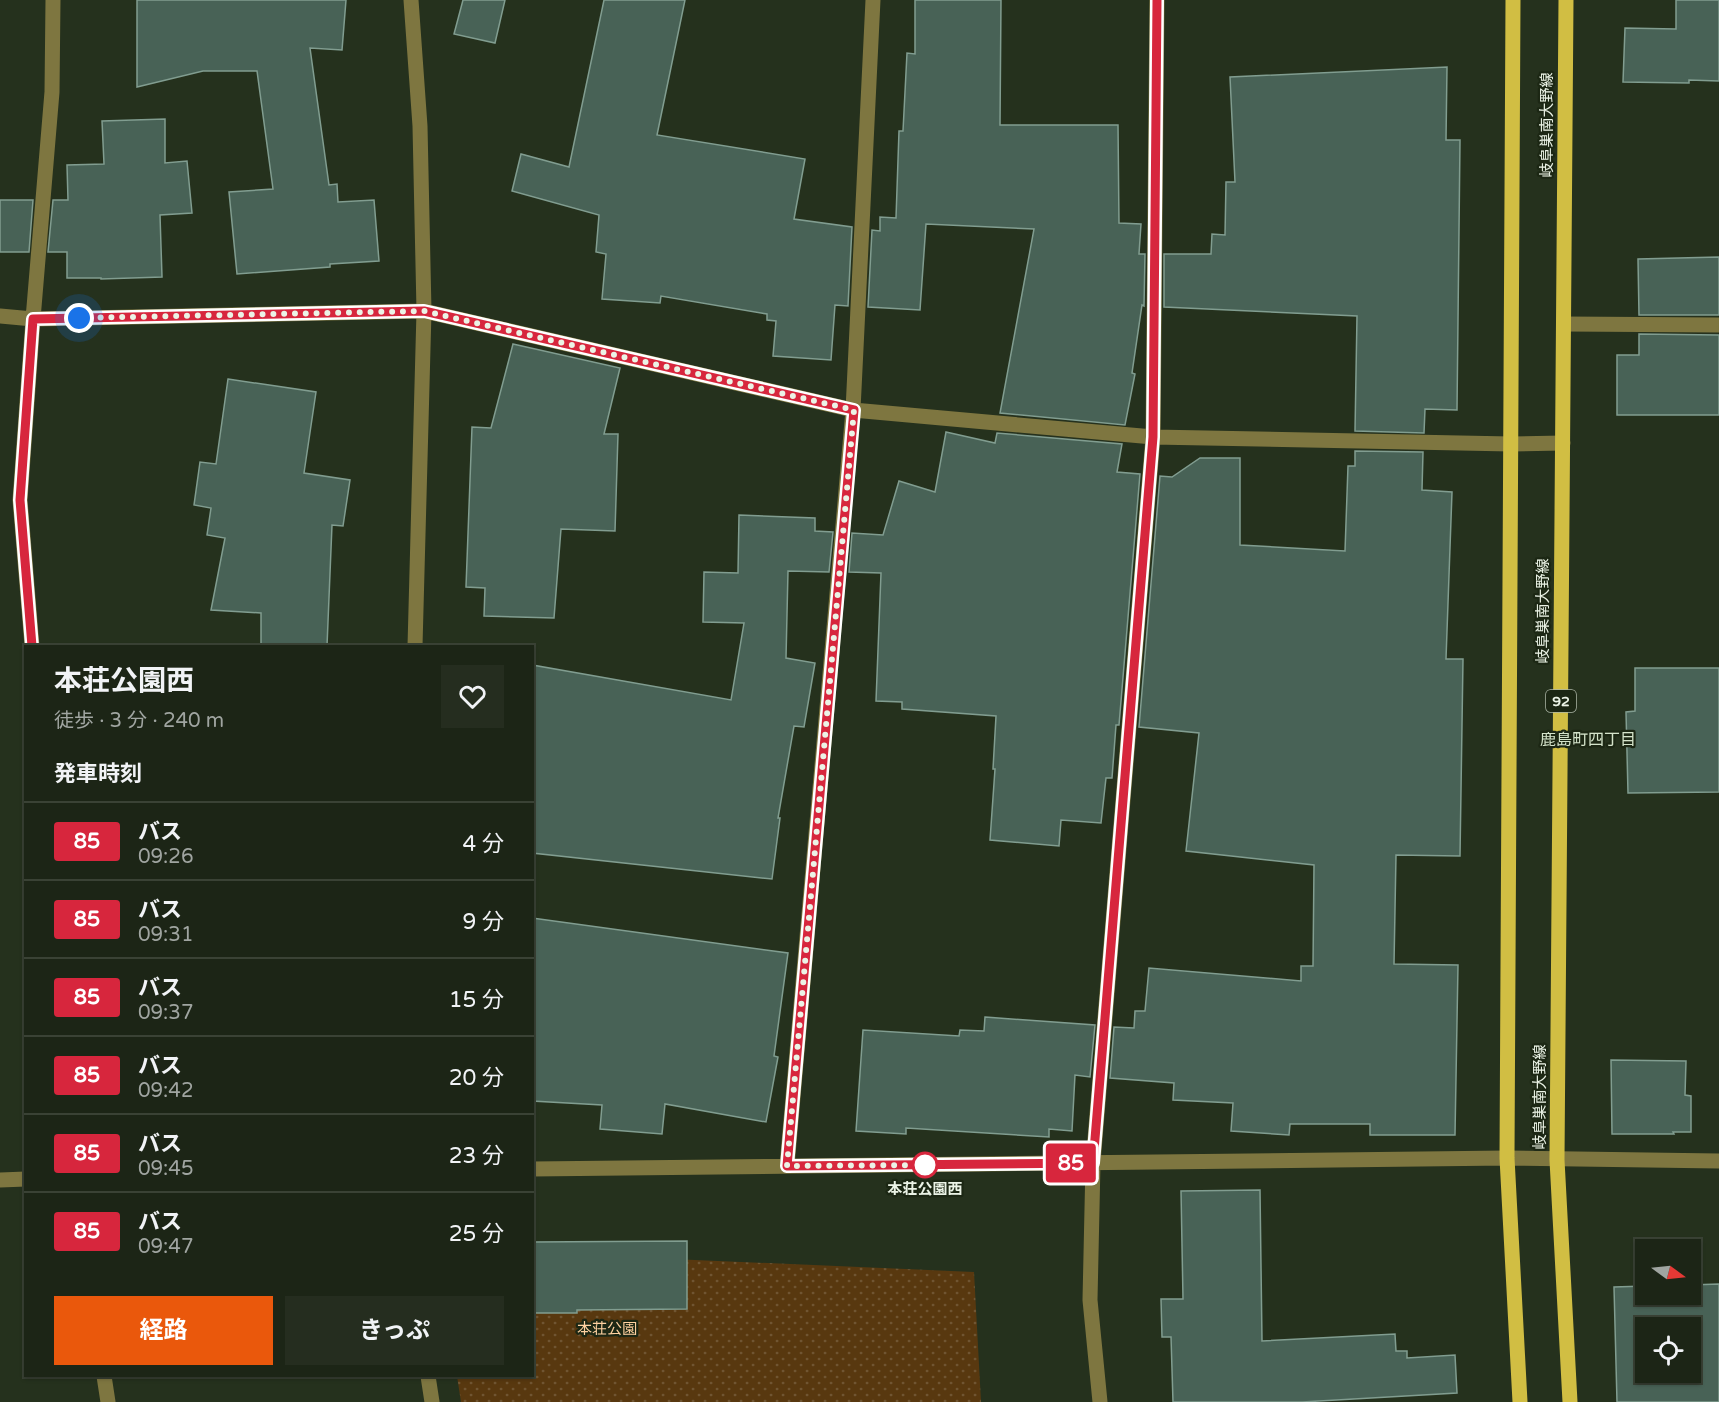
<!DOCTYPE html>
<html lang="ja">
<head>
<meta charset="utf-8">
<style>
  body { margin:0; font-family:"Varela Round","Noto Sans JP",sans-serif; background:#252d1f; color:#f1f3f6; height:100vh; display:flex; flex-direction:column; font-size:22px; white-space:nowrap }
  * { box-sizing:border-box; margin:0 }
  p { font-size:20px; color:#a0a5a1 }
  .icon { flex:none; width:33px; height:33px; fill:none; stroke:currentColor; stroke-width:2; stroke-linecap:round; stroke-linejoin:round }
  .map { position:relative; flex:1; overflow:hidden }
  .sheet { position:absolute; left:24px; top:645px; width:510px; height:732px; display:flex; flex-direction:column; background:#1c2516; border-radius:0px; box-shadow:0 2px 4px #0004,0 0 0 2px #3a4235 }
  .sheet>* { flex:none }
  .badge { padding:0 12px; border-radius:4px; font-size:21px; line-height:39px }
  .needle { width:39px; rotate:105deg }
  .tools { position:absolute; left:1635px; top:1239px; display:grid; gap:12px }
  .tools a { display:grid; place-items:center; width:66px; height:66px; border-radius:0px; background:#1c2516; box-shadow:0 2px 4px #0004,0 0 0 2px #3a4235; font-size:30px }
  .you { position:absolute; width:30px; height:30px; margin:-15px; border:4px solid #fff; border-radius:50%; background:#1a73e8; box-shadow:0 0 0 9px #1a73e833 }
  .map>.badge { position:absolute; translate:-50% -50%; box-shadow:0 0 0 3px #fff }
  h2 { padding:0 30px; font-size:22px; line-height:54px }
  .round { display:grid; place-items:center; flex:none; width:63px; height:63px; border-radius:0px; background:#252d1f }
  .summary { display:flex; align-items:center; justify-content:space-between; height:102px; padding:0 30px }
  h1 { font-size:28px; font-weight:700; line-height:45px }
  .action { display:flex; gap:12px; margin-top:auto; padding:12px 30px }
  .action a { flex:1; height:69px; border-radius:0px; background:#ea580c; color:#fff; font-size:24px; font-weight:700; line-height:69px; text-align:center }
  .action a+a { background:#252d1f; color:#f1f3f6 }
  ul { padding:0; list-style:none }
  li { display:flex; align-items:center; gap:18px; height:78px; padding:0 30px; border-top:2px solid #3a4235 }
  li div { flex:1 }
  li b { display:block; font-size:22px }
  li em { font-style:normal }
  li .badge { min-width:66px; font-weight:700; text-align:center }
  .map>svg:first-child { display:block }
  .grass { fill:url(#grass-dots) }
  .building { fill:#486256; stroke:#819d90; stroke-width:1.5; fill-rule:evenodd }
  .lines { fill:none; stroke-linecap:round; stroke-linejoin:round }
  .minor { stroke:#7e7640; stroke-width:15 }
  .major { stroke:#d1be43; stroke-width:15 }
  .line-casing { stroke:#fff; stroke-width:14 }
  .line { stroke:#d7263d; stroke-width:9 }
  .walk { stroke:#ebf3e6; stroke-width:6; stroke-dasharray:0 10.8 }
  .stop-dot { fill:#fff; stroke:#d7263d; stroke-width:3 }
  .labels { text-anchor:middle; stroke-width:4.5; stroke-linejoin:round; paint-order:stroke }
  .shield { fill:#1c2714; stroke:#adb6a7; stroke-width:1.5 }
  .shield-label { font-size:14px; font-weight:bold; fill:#ebf3e6 }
  .street-label { font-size:15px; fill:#ebf3e6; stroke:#1c2714 }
  .stop-label { font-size:15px; font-weight:bold; fill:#ebf3e6; stroke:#1c2714 }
  .park-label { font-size:15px; fill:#ffd1a0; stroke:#1c2714 }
  .neighbourhood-label { font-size:16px; fill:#d4e3ca; stroke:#1c2714 }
</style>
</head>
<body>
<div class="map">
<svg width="1719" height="1402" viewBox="0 0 1719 1402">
  <defs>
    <pattern id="grass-dots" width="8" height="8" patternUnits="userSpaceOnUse" patternTransform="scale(1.5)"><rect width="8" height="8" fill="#58380f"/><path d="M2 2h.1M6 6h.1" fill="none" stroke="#705532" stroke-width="1.8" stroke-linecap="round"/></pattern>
  </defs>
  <rect width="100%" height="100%" fill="#25311d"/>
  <path class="grass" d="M 533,1253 L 974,1272 L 981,1402 L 461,1402 L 457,1376 L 532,1376 Z"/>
  <path class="building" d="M 137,0 L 346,0 L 342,50 L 310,48 L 329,185 L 337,184 L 338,202 L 374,200 L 379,261 L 330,264 L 330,267 L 237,274 L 229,192 L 273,189 L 257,71 L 203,71 L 137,87 Z
    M 463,0 L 505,0 L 495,43 L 454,34 Z
    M 604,0 L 685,0 L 657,135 L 805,159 L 794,219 L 852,227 L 848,306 L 835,305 L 831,360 L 773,356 L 776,321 L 767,320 L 767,314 L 661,296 L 660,303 L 602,299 L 606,254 L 596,252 L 599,215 L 512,191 L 521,154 L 569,167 Z
    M 915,0 L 1001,0 L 1000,125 L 1118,125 L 1119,223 L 1141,224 L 1139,254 L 1145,254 L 1144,306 L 1142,305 L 1132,373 L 1135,374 L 1125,425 L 1000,413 L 1034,229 L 926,224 L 920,310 L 868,307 L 872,230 L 880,231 L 880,217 L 896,218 L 899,131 L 903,131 L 907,53 L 915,54 Z
    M 1676,0 L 1719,0 L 1719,81 L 1689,80 L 1689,83 L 1623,82 L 1625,28 L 1676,29 Z
    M 1447,67 L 1446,140 L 1460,140 L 1457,410 L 1425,409 L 1424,433 L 1355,431 L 1357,316 L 1164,307 L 1164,254 L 1211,254 L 1212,234 L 1225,235 L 1226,182 L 1235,182 L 1230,77 Z
    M 165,119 L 165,163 L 187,161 L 192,213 L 160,215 L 162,277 L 101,279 L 101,278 L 67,278 L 67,252 L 48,252 L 53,200 L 68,200 L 67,165 L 104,164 L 102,121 Z
    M 0,200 L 33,200 L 29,252 L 0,252 Z
    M 1719,257 L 1719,315 L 1639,315 L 1638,259 Z
    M 1639,334 L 1719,335 L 1719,415 L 1617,415 L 1617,355 L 1639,355 Z
    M 513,344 L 620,368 L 604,434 L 618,434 L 615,531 L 561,529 L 554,618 L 484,616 L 485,588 L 466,587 L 472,427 L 491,428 Z
    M 228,379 L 316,392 L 304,473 L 350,480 L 343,526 L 332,525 L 327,646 L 261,646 L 261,613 L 211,610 L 225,538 L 207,535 L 211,508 L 194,505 L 200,462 L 216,464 Z
    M 946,432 L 995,443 L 997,433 L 1122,444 L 1117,472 L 1140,474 L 1119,725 L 1116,725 L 1112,778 L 1106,778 L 1101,823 L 1061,820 L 1059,846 L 990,840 L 995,769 L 993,769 L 996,716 L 902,709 L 902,702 L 876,701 L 881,573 L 849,572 L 852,533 L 883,535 L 899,481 L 935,492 Z
    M 1355,451 L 1423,452 L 1422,490 L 1452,492 L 1446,659 L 1463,659 L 1460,856 L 1396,855 L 1394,964 L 1458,965 L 1455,1135 L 1370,1135 L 1370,1124 L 1290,1124 L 1289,1135 L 1231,1131 L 1233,1103 L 1173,1100 L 1174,1083 L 1110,1078 L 1114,1027 L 1134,1028 L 1135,1011 L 1145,1011 L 1149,968 L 1301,981 L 1301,966 L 1313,966 L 1314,865 L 1186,851 L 1199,733 L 1139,727 L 1160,476 L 1172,477 L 1200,458 L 1240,458 L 1240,545 L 1345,551 L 1348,466 L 1355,466 Z
    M 739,515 L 815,518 L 815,531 L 833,532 L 829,572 L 788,571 L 786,658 L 815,663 L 804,727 L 794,726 L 778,818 L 780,818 L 772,879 L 532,853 L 532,665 L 731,700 L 744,623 L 703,622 L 704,572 L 738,573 Z
    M 1635,668 L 1719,668 L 1719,792 L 1628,793 L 1626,712 L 1635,711 Z
    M 532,918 L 788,953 L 774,1056 L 778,1057 L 766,1122 L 665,1104 L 662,1134 L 600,1129 L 602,1105 L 532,1101 Z
    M 985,1017 L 1095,1025 L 1090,1077 L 1075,1075 L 1072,1131 L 1049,1129 L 1049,1137 L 906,1128 L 906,1134 L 856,1131 L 863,1030 L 959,1036 L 960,1030 L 984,1031 Z
    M 1611,1060 L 1686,1061 L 1685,1095 L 1691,1096 L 1691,1132 L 1673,1132 L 1674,1134 L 1612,1134 Z
    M 1260,1190 L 1262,1341 L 1395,1334 L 1396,1351 L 1407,1351 L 1407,1358 L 1455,1355 L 1457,1393 L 1302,1402 L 1173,1402 L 1171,1337 L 1162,1337 L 1161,1299 L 1183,1299 L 1181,1191 Z
    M 687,1241 L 687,1309 L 577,1310 L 577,1313 L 532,1313 L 532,1242 Z
    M 1719,1284 L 1719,1402 L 1617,1402 L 1614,1287 L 1646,1286 L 1646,1294 L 1690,1294 L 1690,1285 ZM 1646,1328 L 1690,1328 L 1690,1372 L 1646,1372 Z"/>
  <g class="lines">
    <path class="minor" d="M 411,0 L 420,126 L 424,311 L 415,646
      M 0,316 L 33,319 L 424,311 L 853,410 L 1153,437 L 1511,444 L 1563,443
      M 1564,324 L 1719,325
      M 32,646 L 20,500 L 33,319 L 52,92 L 53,0
      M 787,1166 L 853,410 L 873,0
      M 532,1169 L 1507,1158 L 1719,1161
      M 0,1180 L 26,1179
      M 104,1376 L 108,1402
      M 428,1376 L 432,1402
      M 1100,1402 L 1090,1300 L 1093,1163 L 1153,437 L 1157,0"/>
    <path class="major" d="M 1513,0 L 1507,1158 L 1520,1402
      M 1566,0 L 1557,1160 L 1570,1402"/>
  </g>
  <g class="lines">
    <defs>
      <path id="line" d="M 32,646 L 20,500 L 33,319 L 424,311 L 854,410 L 787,1166 L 1093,1163 L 1153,437 L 1157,0"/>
    </defs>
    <use href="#line" class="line-casing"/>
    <use href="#line" class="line"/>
    <path class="walk" d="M 79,318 L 424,311 L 854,410 L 787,1166 L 928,1165 L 925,1165"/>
  </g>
  <circle class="stop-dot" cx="925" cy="1165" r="12"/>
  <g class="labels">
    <rect class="shield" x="1546" y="690" width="30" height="22" rx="4.5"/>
    <g class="shield-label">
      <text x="1561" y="706">92</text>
    </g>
    <g class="street-label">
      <text transform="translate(1547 125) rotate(-90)" y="5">岐阜巣南大野線</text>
      <text transform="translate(1543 611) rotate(-90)" y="5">岐阜巣南大野線</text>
      <text transform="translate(1540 1097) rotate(-90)" y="5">岐阜巣南大野線</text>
    </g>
    <g class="stop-label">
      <text x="925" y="1194">本荘公園西</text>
    </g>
    <g class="park-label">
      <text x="607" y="1334">本荘公園</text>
    </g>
    <g class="neighbourhood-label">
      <text x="1588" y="745">鹿島町四丁目</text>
    </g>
  </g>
</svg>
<div class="tools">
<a><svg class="needle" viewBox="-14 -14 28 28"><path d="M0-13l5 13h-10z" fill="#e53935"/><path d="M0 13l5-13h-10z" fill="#a0a5a1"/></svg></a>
<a><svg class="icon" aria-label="locate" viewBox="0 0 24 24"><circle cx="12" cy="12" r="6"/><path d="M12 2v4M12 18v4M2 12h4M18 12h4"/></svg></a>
</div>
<div class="you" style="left:79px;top:318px"></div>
<b class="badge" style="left:1071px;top:1163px;background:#d7263d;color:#fff">85</b>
<section class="sheet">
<div class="summary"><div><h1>本荘公園西</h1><p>徒歩 · 3 分 · 240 m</p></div><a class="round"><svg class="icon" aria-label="heart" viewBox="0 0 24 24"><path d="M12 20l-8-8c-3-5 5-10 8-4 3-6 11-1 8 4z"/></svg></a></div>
<h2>発車時刻</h2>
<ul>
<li><span class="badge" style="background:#d7263d;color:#fff">85</span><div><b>バス</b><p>09:26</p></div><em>4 分</em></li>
<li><span class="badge" style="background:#d7263d;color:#fff">85</span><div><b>バス</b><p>09:31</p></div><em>9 分</em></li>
<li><span class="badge" style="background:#d7263d;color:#fff">85</span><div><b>バス</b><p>09:37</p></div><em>15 分</em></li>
<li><span class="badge" style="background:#d7263d;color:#fff">85</span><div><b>バス</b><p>09:42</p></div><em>20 分</em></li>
<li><span class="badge" style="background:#d7263d;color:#fff">85</span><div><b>バス</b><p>09:45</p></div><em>23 分</em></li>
<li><span class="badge" style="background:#d7263d;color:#fff">85</span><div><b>バス</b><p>09:47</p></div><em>25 分</em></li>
</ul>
<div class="action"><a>経路</a><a>きっぷ</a></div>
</section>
</div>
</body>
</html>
